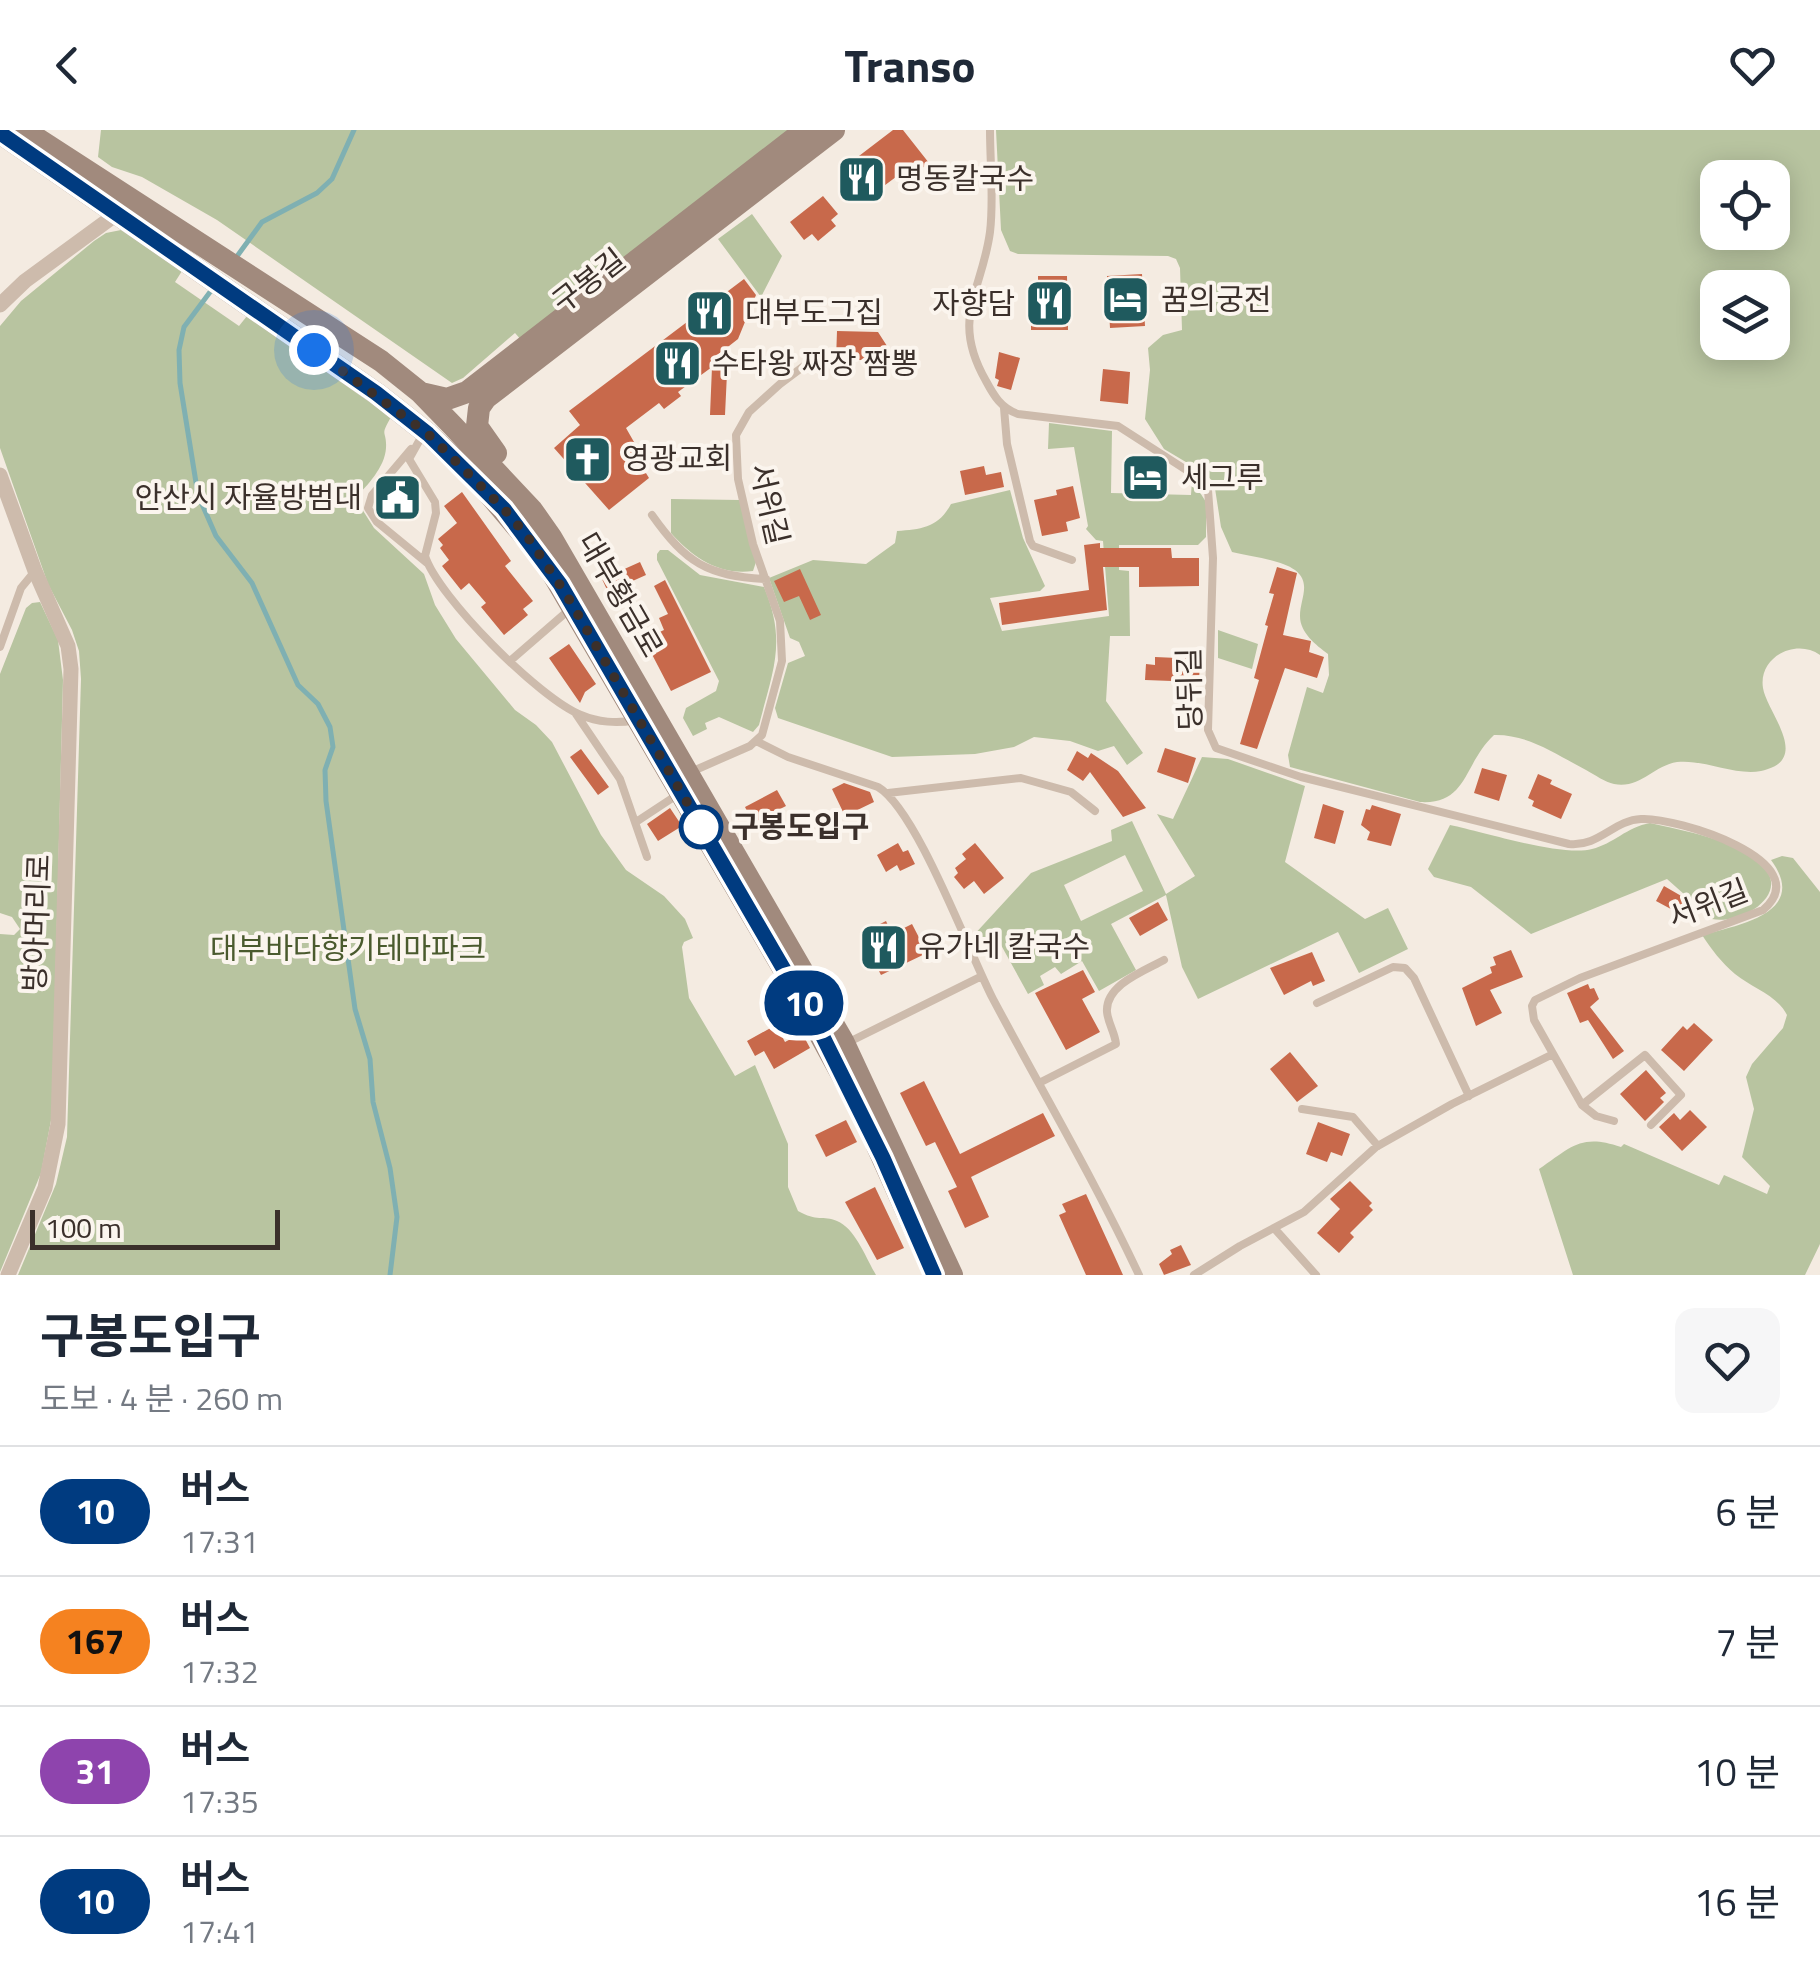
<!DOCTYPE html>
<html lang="ko">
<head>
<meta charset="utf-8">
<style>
  body { margin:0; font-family:"Titillium Web","Noto Sans KR",sans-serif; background:#f6f6f7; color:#1f2937; height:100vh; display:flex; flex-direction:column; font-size:38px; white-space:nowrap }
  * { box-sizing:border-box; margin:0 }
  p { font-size:32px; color:#747a83 }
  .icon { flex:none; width:55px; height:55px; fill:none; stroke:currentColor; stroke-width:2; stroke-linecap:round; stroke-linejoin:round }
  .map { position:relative; height:1145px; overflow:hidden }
  .drawer { display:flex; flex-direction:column; background:#fff; flex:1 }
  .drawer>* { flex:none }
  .badge { padding:0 20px; border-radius:32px; font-size:35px; line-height:65px }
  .fabs { position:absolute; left:1700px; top:30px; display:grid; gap:20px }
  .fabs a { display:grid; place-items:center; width:90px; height:90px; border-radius:20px; background:#fff; box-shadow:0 5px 25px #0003; font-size:50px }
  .scale { position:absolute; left:30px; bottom:25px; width:250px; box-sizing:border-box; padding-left:10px; border:5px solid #3b302b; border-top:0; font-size:28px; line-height:35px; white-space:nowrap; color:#3b302b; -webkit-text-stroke:8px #fbf5ee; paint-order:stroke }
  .you { position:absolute; width:50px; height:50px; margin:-25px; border:8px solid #fff; border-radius:50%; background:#1a73e8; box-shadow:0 0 0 15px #1a73e833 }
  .map>.badge { position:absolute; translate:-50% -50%; box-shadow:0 0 0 5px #fff }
  .round { display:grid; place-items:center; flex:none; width:105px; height:105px; border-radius:20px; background:#f6f6f7 }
  .headline { display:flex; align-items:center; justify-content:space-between; height:170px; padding:0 40px }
  h1 { font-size:48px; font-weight:700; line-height:75px }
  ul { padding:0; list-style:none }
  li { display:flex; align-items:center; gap:30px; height:130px; padding:0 40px; border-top:2px solid #e0e1e3 }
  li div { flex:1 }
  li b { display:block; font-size:38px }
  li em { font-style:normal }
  li .badge { min-width:110px; font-weight:700; text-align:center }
  header { display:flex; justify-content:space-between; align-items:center; height:130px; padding:0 40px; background:#fff; font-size:45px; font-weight:700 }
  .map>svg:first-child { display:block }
  .green { fill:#b8c4a0; fill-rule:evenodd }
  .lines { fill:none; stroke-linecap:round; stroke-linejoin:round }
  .stream { stroke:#7fb0b2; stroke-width:5 }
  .building { fill:#c8694b }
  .lane { stroke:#cdbbac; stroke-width:8 }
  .street { stroke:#cdbbac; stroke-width:15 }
  .secondary { stroke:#a18a7d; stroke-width:22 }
  .line-casing { stroke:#fff; stroke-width:22 }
  .line { stroke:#003b80; stroke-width:15 }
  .walk { stroke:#3b302b; stroke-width:10; stroke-dasharray:0 18 }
  .stop-dot { fill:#fff; stroke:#003b80; stroke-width:5 }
  .labels { text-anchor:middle; stroke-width:8; stroke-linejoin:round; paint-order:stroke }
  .poi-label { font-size:30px; fill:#3b302b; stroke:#fbf5ee; text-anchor:start }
  .street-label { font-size:30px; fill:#3b302b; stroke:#fbf5ee }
  .stop-label { font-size:30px; font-weight:bold; fill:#3b302b; stroke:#fbf5ee; text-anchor:start }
  .park-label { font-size:30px; fill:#4a5a2e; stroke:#fbf5ee }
</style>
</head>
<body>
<header><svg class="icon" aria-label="back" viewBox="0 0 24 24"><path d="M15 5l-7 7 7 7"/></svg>Transo<svg class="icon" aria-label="heart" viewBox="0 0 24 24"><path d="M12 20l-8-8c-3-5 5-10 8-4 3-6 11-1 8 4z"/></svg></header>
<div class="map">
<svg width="1820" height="1145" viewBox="0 0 1820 1145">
  <rect width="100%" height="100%" fill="#f4ebe1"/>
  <path class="green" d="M 101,0 L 793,0 L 522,211 L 515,203 L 463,248 L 452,253 L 217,90 L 142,47 L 112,37 L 98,27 Z
    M 996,0 L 1820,0 L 1820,525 C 1796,508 1758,527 1763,558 C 1767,583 1813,630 1761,641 C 1735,646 1704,629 1677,632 C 1653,636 1640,659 1614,654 C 1605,652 1595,645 1586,640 C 1557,625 1528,604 1494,605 C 1463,634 1468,675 1420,672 L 1290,637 L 1288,625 L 1307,557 L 1323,563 L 1329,545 L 1328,524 C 1316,515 1300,503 1300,486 C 1300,469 1312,453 1295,440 C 1280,429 1251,427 1232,422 L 1221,397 L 1214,352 L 1201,341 L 1164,319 L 1145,289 L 1150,240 L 1148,218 L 1163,205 L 1182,200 L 1180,138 L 1176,129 L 1168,126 L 1018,124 L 1010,121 L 1001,100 ZM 1718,48 L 1772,48 L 1772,102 L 1718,102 ZM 1718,158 L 1772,158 L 1772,212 L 1718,212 Z
    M 752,84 L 782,126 L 761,167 L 718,109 Z
    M 121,100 L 182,141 L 175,152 L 239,196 L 247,186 L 391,287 C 379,308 387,299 386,318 C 385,337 367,356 355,368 L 374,398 L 424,444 L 435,475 L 456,509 L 515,580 L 536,595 L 552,612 L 601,705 L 626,740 L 664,766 L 685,789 L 693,808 L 684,812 L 682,817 L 689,868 L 735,946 L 755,935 L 788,1014 L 788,1057 L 798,1081 C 817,1092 823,1085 837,1091 C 855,1098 866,1128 876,1145 L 18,1145 L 56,1054 L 67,1007 L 81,549 L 79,521 L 72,500 L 48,454 L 0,318 L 0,196 L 21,171 L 94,111 L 106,103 Z
    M 1049,293 L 1112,301 L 1111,363 L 1191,365 L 1192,350 L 1206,372 L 1206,407 L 1198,415 L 1119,415 L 1119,440 L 1129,441 L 1130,506 L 1110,506 L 1106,571 L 1143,623 L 1127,635 L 1114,616 L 1098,621 L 1070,611 L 1034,607 L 1014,617 L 975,624 L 892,627 L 778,588 L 775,578 L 788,533 L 805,526 L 799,512 L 790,508 L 769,448 L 813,430 L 866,434 L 895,413 L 897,401 C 922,399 938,398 951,374 L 1010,360 L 1023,408 L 1045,456 L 1040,461 L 990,468 L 1002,501 L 1109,486 L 1103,411 L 1096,410 L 1086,399 L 1088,396 L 1074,317 L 1048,319 Z
    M 671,369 L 740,370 L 756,432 L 753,441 C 720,446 692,427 671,403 Z
    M 660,420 L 668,420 L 700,445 L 764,457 C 787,512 773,540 759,595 L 753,602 L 719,587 L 705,593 L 707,599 L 693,606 L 683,588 L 686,578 L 716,561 L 719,551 L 657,430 L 657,424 Z
    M 40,472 L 58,510 L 63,550 L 52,985 L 41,1043 L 0,1142 L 0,804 L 14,805 L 20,799 L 12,787 L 0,783 L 0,544 L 26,478 L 32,473 Z
    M 1218,500 L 1258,514 L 1252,539 L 1218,528 Z
    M 1202,627 L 1228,629 L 1305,656 L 1285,732 L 1365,789 L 1388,778 L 1408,819 L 1359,843 L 1338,802 L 1198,869 L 1182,837 L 1166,765 L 1111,794 L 1136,840 L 1099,861 L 1082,831 L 1061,844 L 1055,837 L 1040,846 L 1044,855 L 1028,864 L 1001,815 L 986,822 L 972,807 L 1031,743 L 1112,711 L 1111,700 L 1132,691 L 1166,764 L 1195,746 L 1157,684 L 1173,689 ZM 1125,725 L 1143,761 L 1081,791 L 1064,755 Z
    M 1650,693 C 1684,701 1733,709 1760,733 C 1794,763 1742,795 1712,789 L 1667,749 L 1531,804 L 1471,757 L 1434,747 L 1428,739 L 1450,695 C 1484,702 1562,727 1592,719 C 1613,714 1627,697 1650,693 Z
    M 1782,726 L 1793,728 L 1820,762 L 1820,1114 L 1805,1145 L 1573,1145 L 1539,1039 C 1571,1017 1581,1003 1621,1017 L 1624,1014 L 1719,1055 L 1724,1045 L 1767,1064 L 1770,1056 L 1742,1027 L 1754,979 L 1746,947 L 1752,934 L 1783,898 L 1787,885 C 1777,865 1752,858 1735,844 C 1721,832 1712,820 1702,805 C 1738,795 1810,783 1771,730 Z"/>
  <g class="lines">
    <path class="stream" d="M 235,129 L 262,92 L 317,63 L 332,49 L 354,0
      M 213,158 L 184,197 L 179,220 L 180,253 L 198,365 L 216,406 L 252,453 L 298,555 L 318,574 L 330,597 L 333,617 L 325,640 L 326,671 L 355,879 L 370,929 L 373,972 L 390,1038 L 397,1087 L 390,1145"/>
  </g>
  <path class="building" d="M 893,0 L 903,0 L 929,33 L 913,45 L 908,38 L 861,73 L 838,42 Z
    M 823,66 L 838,84 L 831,90 L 836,96 L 818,111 L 812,104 L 804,110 L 790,92 Z
    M 1142,144 L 1145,196 L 1110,198 L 1107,146 Z
    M 1038,146 L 1067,146 L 1068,200 L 1031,200 L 1031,165 L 1038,165 Z
    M 744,149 L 756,165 L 738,209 L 715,227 L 727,243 L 725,285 L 710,285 L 712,237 L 678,262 L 681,266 L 664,279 L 659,273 L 626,298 L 638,319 L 633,322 L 649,348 L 609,380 L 554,318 L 580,295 L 569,281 Z
    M 837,201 L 878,202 L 887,216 L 886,241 L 871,240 L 871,230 L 836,230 Z
    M 999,222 L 1020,228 L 1011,260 L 997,256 L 999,250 L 995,248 Z
    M 1103,239 L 1130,242 L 1128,274 L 1100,271 Z
    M 1131,335 L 1153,335 L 1153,343 L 1162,343 L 1162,361 L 1131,361 Z
    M 984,336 L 986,345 L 1001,342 L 1004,357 L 965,365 L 960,341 Z
    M 396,349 L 419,368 L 402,388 L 396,383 L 392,388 L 377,375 Z
    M 1073,356 L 1080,388 L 1066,392 L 1068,401 L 1042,406 L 1034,370 L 1057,365 L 1056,360 Z
    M 462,362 L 511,431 L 505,436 L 533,471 L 523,479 L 528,485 L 504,505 L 481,477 L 486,473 L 469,453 L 461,460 L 442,436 L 449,430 L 440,418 L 443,415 L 438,409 L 457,393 L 444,376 Z
    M 1100,413 L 1100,418 L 1171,418 L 1172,428 L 1199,428 L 1199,456 L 1139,457 L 1139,437 L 1103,437 L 1107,480 L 1002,495 L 999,473 L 1089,460 L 1084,415 Z
    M 640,432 L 646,445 L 608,462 L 602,449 Z
    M 1277,437 L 1297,443 L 1283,505 L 1311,511 L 1309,522 L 1324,527 L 1317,548 L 1285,538 L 1257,619 L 1240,614 L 1259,550 L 1254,548 L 1268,496 L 1265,495 L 1274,464 L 1269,463 Z
    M 800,439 L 821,485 L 810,490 L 799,466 L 784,472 L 774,451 Z
    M 665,450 L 711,542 L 671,561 L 644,509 L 664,500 L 659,488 L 668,484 L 654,456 Z
    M 569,514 L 596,554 L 585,562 L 580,573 L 549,528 Z
    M 1155,527 L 1200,529 L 1199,552 L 1145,550 L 1146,534 L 1155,535 Z
    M 1165,618 L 1196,628 L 1188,653 L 1157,642 Z
    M 581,619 L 609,657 L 598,665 L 570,627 Z
    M 1077,621 L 1088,628 L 1091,623 L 1118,641 L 1146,678 L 1123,687 L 1090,642 L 1083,651 L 1067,640 Z
    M 1482,638 L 1507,645 L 1499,671 L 1474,663 Z
    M 1538,644 L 1552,650 L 1550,654 L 1572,664 L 1561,689 L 1532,676 L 1534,671 L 1528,668 Z
    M 844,653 L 870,662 L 874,672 L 845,686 L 832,659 Z
    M 777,660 L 786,676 L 753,693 L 745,677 Z
    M 1323,674 L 1344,681 L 1335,714 L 1314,708 Z
    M 1372,675 L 1401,684 L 1391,716 L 1367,710 L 1370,702 L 1361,695 L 1366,679 L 1370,680 Z
    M 670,678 L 682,696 L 658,711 L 647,694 Z
    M 898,713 L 903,722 L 908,720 L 915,734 L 900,741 L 897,735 L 886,742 L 877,725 Z
    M 975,713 L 1004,748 L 984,764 L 974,751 L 964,759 L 954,747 L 958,743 L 955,738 L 966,729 L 962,724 Z
    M 1664,756 L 1690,771 L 1682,785 L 1656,771 Z
    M 1158,772 L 1168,790 L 1140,806 L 1129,788 Z
    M 886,791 L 892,804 L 912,794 L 927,823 L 881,845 L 860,804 Z
    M 1511,820 L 1523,847 L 1490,860 L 1502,883 L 1476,896 L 1462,858 L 1492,843 L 1490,837 L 1496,835 L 1493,827 Z
    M 1312,822 L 1325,851 L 1313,856 L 1311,851 L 1284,865 L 1270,838 Z
    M 1083,840 L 1095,862 L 1082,869 L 1100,902 L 1066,920 L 1035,863 Z
    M 1588,854 L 1590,859 L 1594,858 L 1599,869 L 1590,877 L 1624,921 L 1613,929 L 1588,890 L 1580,893 L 1567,863 Z
    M 1694,893 L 1713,910 L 1684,941 L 1661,920 L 1683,896 L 1687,900 Z
    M 776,895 L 785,912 L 802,903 L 810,918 L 774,939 L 764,921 L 755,926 L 747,911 Z
    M 1290,922 L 1318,956 L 1297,972 L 1270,939 Z
    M 1646,940 L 1666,963 L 1660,968 L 1664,972 L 1645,991 L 1620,964 Z
    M 924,951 L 960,1024 L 1043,983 L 1055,1006 L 971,1047 L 989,1087 L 965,1098 L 948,1061 L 957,1057 L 935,1012 L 926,1016 L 900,963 Z
    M 1690,980 L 1707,997 L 1682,1021 L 1659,997 L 1674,983 L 1680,990 Z
    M 846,990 L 857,1012 L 826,1027 L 815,1005 Z
    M 1318,992 L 1350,1004 L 1342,1026 L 1331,1022 L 1327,1032 L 1306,1024 Z
    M 1350,1051 L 1372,1073 L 1369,1076 L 1373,1080 L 1350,1103 L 1354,1107 L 1339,1123 L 1317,1103 L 1340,1079 L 1330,1069 Z
    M 875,1057 L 904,1118 L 877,1130 L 845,1072 Z
    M 1086,1064 L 1114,1125 L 1123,1145 L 1086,1145 L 1059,1085 L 1066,1082 L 1062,1074 Z
    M 1181,1115 L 1191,1135 L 1164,1145 L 1159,1134 L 1172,1124 L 1170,1120 Z"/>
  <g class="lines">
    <path class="lane" d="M 990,0 C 990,33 994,69 990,102 C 982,162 950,188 986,251 C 994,266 1001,278 1018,284 L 1118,296 L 1194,345 L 1208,360 L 1213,428 L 1208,600 L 1216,618 L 1301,647 L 1569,714 C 1599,717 1614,690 1641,689 C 1676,687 1820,731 1763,780 L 1580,848 L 1535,870 L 1532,876 L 1534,890 L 1582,975 L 1596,986 L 1614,991
      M 1004,278 L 1007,314 L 1030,411 L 1033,416 L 1072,430
      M 423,304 L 409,329 L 435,372 L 436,383 L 425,426 C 438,467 540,569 581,585 C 597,592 618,594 634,590
      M 411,319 L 372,365 L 368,378 L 377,392 L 427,433
      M 652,385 C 686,433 707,446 766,449
      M 0,517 L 21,458 L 35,441
      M 510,531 L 570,479
      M 576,584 L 620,649 L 647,727
      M 756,611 L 788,627 L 878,657 C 917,680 969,823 993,869 C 1042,961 1095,1051 1139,1145
      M 693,641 L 750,616 L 762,605 L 782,531 L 780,491 L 753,414 L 738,349 L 736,305 L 749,282 L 780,254 L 804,236 L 822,230
      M 888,663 L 1021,648 L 1071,662 L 1095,681
      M 636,692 L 677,665
      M 1317,873 L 1393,837 L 1405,838 L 1414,848 L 1469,966
      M 849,912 L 982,846
      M 1039,953 L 1116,914 C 1115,903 1108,893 1107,882 C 1105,855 1144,841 1164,830
      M 1582,975 L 1645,925 L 1681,965 L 1651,995
      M 1302,979 L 1353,987 L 1378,1016
      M 1274,1098 L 1316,1145
      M 1194,1145 L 1240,1116 L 1304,1082 L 1376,1017 L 1452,974 L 1553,924"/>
    <path class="street" d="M 0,175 L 25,151 L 122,80
      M 0,345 L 35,441 L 68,516 L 71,539 L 58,994 L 45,1058 L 8,1145"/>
    <path class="secondary" d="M 24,0 L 381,231 L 421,263 L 453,296 L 532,380 L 551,407 L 843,911 L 952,1145
      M 0,3 L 376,263 L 428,304 L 483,357 L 544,429 L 791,852 L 855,969
      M 421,263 L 447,269 L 467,262 L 805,0
      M 496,323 L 477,296 L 479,278 L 486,268 L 834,0
      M 877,1016 L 935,1145"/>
  </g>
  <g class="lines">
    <defs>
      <path id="line" d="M 0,3 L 376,263 L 428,304 L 504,379 L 560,454 L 822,905 L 883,1028 L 934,1145"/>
    </defs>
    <use href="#line" class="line-casing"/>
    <use href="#line" class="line"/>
    <path class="walk" d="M 314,220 L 428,304 L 504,379 L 527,406 L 566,464 L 706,705 L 701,697"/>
  </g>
  <defs>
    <symbol id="restaurant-square" viewBox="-11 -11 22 22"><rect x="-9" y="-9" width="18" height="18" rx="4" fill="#1f5a5e" stroke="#fbf5ee"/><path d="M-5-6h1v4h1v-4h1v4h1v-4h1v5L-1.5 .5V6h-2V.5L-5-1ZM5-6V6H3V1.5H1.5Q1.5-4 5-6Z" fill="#fff"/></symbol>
    <symbol id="hotel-square" viewBox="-11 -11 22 22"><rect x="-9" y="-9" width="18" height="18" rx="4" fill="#1f5a5e" stroke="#fbf5ee"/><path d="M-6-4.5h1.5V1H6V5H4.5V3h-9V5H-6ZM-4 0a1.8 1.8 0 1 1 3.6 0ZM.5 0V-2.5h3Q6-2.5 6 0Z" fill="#fff"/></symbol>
    <symbol id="church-square" viewBox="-11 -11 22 22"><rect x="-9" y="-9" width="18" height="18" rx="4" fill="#1f5a5e" stroke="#fbf5ee"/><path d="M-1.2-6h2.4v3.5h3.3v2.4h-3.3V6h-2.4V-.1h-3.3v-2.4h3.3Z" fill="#fff"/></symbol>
    <symbol id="civic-square" viewBox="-11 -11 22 22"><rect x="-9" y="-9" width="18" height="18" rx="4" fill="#1f5a5e" stroke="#fbf5ee"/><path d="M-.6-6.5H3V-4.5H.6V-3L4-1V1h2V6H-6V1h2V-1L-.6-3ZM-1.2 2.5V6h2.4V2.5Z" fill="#fff"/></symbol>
  </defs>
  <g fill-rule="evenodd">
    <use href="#restaurant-square" x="834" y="22" width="55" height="55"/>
    <use href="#hotel-square" x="1098" y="142" width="55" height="55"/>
    <use href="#restaurant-square" x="1022" y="146" width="55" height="55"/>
    <use href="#restaurant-square" x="682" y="156" width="55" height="55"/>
    <use href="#restaurant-square" x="650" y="206" width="55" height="55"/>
    <use href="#church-square" x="560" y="302" width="55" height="55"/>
    <use href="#hotel-square" x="1118" y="320" width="55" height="55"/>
    <use href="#civic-square" x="370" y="340" width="55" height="55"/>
    <use href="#restaurant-square" x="856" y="790" width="55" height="55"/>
  </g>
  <circle class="stop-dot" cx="701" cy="697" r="20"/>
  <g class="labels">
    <g class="poi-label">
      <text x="896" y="59">명동칼국수</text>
      <text x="1161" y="180">꿈의궁전</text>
      <text x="1015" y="184" text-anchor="end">자향담</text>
      <text x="745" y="193">대부도그집</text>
      <text x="712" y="244">수타왕 짜장 짬뽕</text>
      <text x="622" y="339">영광교회</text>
      <text x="1181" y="358">세그루</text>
      <text x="362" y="378" text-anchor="end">안산시 자율방범대</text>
      <text x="918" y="827">유가네 칼국수</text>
    </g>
    <g class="street-label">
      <text transform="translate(589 151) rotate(-38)" y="10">구봉길</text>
      <text transform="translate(769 374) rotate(77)" y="10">서위길</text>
      <text transform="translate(620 465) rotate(60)" y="10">대부황금로</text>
      <text transform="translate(1190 559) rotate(-91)" y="10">당뒤길</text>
      <text transform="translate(1708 774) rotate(-21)" y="10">서위길</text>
      <text transform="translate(37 793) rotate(-88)" y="10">방아머리로</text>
    </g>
    <g class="stop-label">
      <text x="731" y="707">구봉도입구</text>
    </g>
    <g class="park-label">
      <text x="348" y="829">대부바다향기테마파크</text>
    </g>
  </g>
</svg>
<div class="fabs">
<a><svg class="icon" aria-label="locate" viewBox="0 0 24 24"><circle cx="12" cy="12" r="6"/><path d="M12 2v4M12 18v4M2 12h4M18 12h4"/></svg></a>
<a><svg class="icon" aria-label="layers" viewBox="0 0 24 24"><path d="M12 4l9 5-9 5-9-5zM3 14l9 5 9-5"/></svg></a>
</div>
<div class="scale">100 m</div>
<div class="you" style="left:314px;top:220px"></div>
<b class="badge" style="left:804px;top:873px;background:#003b80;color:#fff">10</b>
</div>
<section class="drawer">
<div class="headline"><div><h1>구봉도입구</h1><p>도보 · 4 분 · 260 m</p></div><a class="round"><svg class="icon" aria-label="heart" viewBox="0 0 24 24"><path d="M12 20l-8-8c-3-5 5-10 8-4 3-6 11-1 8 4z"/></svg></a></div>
<ul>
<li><span class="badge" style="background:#003b80;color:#fff">10</span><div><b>버스</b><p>17:31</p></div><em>6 분</em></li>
<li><span class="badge" style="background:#f58220;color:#111">167</span><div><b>버스</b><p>17:32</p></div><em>7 분</em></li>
<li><span class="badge" style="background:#8e44ad;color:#fff">31</span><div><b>버스</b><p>17:35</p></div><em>10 분</em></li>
<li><span class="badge" style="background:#003b80;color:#fff">10</span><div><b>버스</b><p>17:41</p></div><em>16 분</em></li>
</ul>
</section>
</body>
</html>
